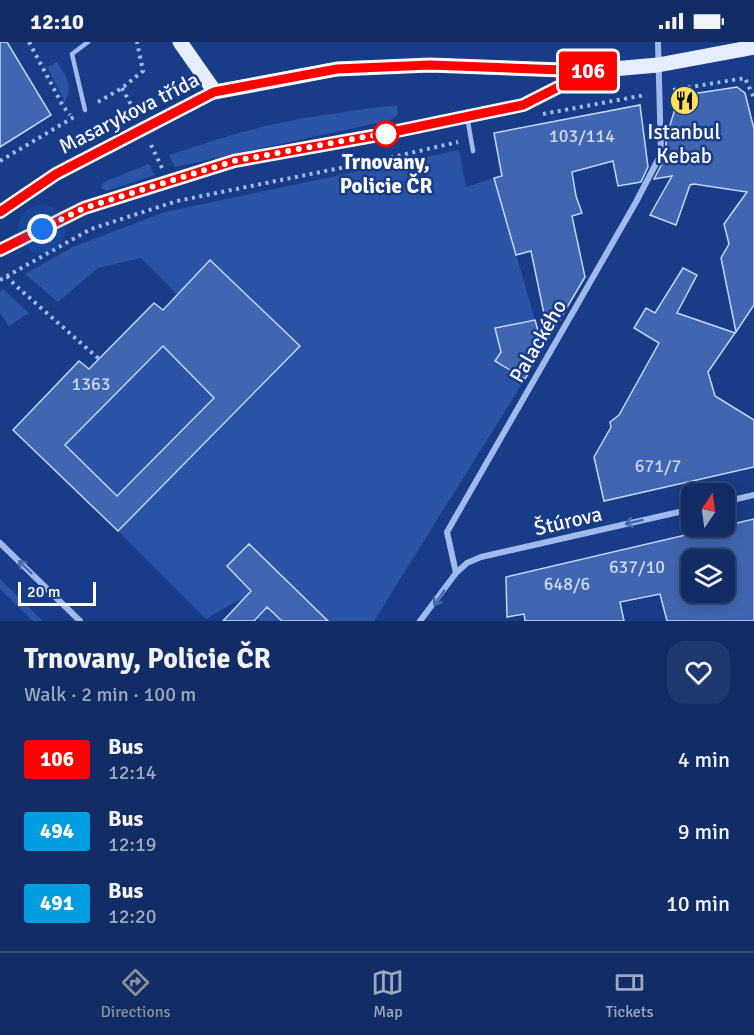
<!DOCTYPE html>
<html lang="en">
<head>
<meta charset="utf-8">
<style>
  body { margin:0; font-family:Signika,sans-serif; background:#1f396e; color:#f1f3f6; height:100vh; display:flex; flex-direction:column; font-size:22px; white-space:nowrap }
  * { box-sizing:border-box; margin:0 }
  p { font-size:20px; color:#9ca8bf }
  .icon { flex:none; width:33px; height:33px; fill:none; stroke:currentColor; stroke-width:2; stroke-linecap:round; stroke-linejoin:round }
  .map { position:relative; height:579px; overflow:hidden }
  .drawer { display:flex; flex-direction:column; background:#122d65; flex:1 }
  .drawer>* { flex:none }
  .badge { padding:0 12px; border-radius:4px; font-size:21px; line-height:39px }
  .needle { width:39px; rotate:13deg }
  .tools { position:absolute; left:681px; top:441px; display:grid; gap:12px }
  .tools a { display:grid; place-items:center; width:54px; height:54px; border-radius:12px; background:#122d65; box-shadow:0 3px 15px #0003,0 0 0 2px #314979; font-size:30px }
  .scale { position:absolute; left:18px; bottom:15px; width:78px; box-sizing:border-box; padding-left:6px; border:3px solid #fff; border-top:0; font-size:16px; line-height:21px; white-space:nowrap; color:#fff; -webkit-text-stroke:4px #183c87; paint-order:stroke }
  .you { position:absolute; width:30px; height:30px; margin:-15px; border:4px solid #fff; border-radius:50%; background:#1a73e8; box-shadow:0 0 0 9px #1a73e833 }
  .map>.badge { position:absolute; translate:-50% -50%; box-shadow:0 0 0 3px #fff }
  .round { display:grid; place-items:center; flex:none; width:63px; height:63px; border-radius:18px; background:#1f396e }
  .overview { display:flex; align-items:center; justify-content:space-between; height:102px; padding:0 24px }
  h1 { font-size:28px; font-weight:800; line-height:45px }
  ul { padding:0; list-style:none }
  li { display:flex; align-items:center; gap:18px; height:72px; padding:0 24px }
  li div { flex:1 }
  li b { display:block; font-size:22px }
  li em { font-style:normal }
  li .badge { min-width:66px; font-weight:700; text-align:center }
  .status { display:flex; justify-content:space-between; align-items:center; height:42px; padding:0 30px; background:#122d65; direction:ltr }
  .status svg { height:16px; fill:currentColor }
  .dock { display:flex; justify-content:space-around; align-items:center; height:84px; border-top:2px solid #314979; background:#122d65; font-size:16px; color:#9ca8bf }
  .dock a { display:grid; justify-items:center; gap:3px }
  .dock .on { color:#8c9099 }
  .map>svg:first-child { display:block }
  .green { fill:#2b54a6 }
  .building { fill:#4166b1; stroke:#c5d7fa; stroke-width:1.5; fill-rule:evenodd }
  .lines { fill:none; stroke-linecap:round; stroke-linejoin:round }
  .path { stroke:#a0baed; stroke-width:4; stroke-dasharray:3 4.5; stroke-linecap:butt }
  .lane { stroke:#a0baed; stroke-width:4.5 }
  .street { stroke:#a0baed; stroke-width:6 }
  .secondary { stroke:#ccdbf9; stroke-width:12 }
  .primary { stroke:#e6edff; stroke-width:15 }
  .oneway { stroke:#4868ab }
  .line-casing { stroke:#fff; stroke-width:14 }
  .line { stroke:#f00; stroke-width:9 }
  .walk { stroke:#fff; stroke-width:6; stroke-dasharray:0 10.8 }
  .stop-dot { fill:#fff; stroke:#f00; stroke-width:3 }
  .labels { text-anchor:middle; stroke-width:5; stroke-linejoin:round; paint-order:stroke }
  .number-label { font-size:18px; fill:#d0d9ec }
  .street-label { font-size:21px; fill:#fff; stroke:#183c87 }
  .poi-label { font-size:21px; fill:#fff; stroke:#183c87 }
  .stop-label { font-size:21px; font-weight:bold; fill:#fff; stroke:#183c87 }
</style>
</head>
<body>
<div class="status"><b>12:10</b><svg viewBox="0 0 49 12"><path d="M0 12V9h3v3zM5 12V6h3v6zM10 12V3h3v9zM15 12V0h3v12zM26 1h20v11H26zM47 4h2v5h-2z"/></svg></div>
<div class="map">
<svg width="754" height="579" viewBox="0 0 754 579">
  <rect width="100%" height="100%" fill="#183c87"/>
  <path class="green" d="M 57,20 C 67,36 73,42 65,60 L 47,25 Z
    M 397,63 L 398,72 L 391,78 L 175,125 L 169,113 C 205,101 242,89 279,81 C 318,73 358,68 397,63 Z
    M 459,108 L 466,145 L 494,136 L 535,278 L 495,286 L 501,310 L 495,319 L 525,337 L 374,579 L 260,579 L 239,558 L 206,577 L 118,489 L 300,303 L 210,218 L 178,253 L 141,216 L 98,226 L 58,260 L 25,232 L 75,204 L 165,170 Z
    M 149,122 L 155,133 L 106,149 L 101,146 L 104,140 Z
    M 3,247 L 29,271 L 9,284 L 0,271 L 0,249 Z
    M 163,304 L 214,356 L 117,454 L 65,403 Z
    M 0,537 L 43,579 L 33,579 L 0,547 Z"/>
  <path class="building" d="M 0,0 L 7,0 L 51,73 L 0,105 Z
    M 737,45 L 745,51 L 754,87 L 754,263 L 736,290 L 721,216 L 729,202 L 724,182 L 747,150 L 694,142 L 690,143 L 676,183 L 650,173 L 672,134 L 654,137 L 666,114 L 666,96 L 679,54 Z
    M 640,63 L 648,125 L 641,140 L 618,144 L 613,119 L 572,130 L 576,154 L 582,171 L 572,174 L 585,235 L 549,296 L 531,209 L 516,213 L 494,136 L 502,134 L 494,91 Z
    M 210,218 L 300,304 L 118,489 L 13,388 L 79,319 L 89,327 L 154,261 L 163,268 ZM 163,304 L 214,356 L 117,454 L 65,403 Z
    M 683,226 L 697,233 L 677,271 L 735,291 L 708,330 L 715,354 L 754,378 L 754,425 L 604,459 L 594,415 L 611,385 L 610,380 L 619,373 L 659,301 L 634,286 L 646,266 L 655,271 Z
    M 535,278 L 543,306 L 525,337 L 495,319 L 501,310 L 495,286 Z
    M 754,477 L 754,579 L 667,579 L 660,552 L 620,560 L 624,579 L 525,579 L 524,572 L 507,575 L 506,535 ZM 692,518 L 724,518 L 724,550 L 692,550 Z
    M 249,502 L 328,579 L 282,579 L 267,565 L 254,579 L 223,579 L 251,549 L 227,524 Z"/>
  <g class="lines">
    <path class="path" d="M 29,0 L 63,64 L 70,73
      M 122,46 L 136,72
      M 673,48 L 745,36 L 754,56
      M 98,60 L 122,46 L 143,29 L 137,0
      M 543,72 L 645,53
      M 151,103 L 162,126
      M 0,119 L 74,75
      M 7,234 L 15,243 L 99,317
      M 0,238 L 91,187 L 177,159 L 380,118 L 458,100"/>
    <path class="lane" d="M 85,68 L 72,12 L 88,0
      M 467,74 L 473,109
      M 0,208 L 84,166 L 234,119 L 373,94 L 523,63 L 580,34"/>
    <path class="street" d="M 724,460 L 754,453
      M 0,501 L 80,579
      M 456,531 L 447,490 L 636,160 L 661,112 L 658,0
      M 420,579 L 456,531 L 467,521 L 481,515 L 692,467"/>
    <path class="secondary" d="M 0,170 L 56,132 L 215,50"/>
    <path class="primary" d="M 180,0 L 215,50 L 337,27 L 430,23 L 590,29 L 658,23 L 754,5"/>
  </g>
  <defs><path id="oneway-shaft" d="M-6 0H5M1.5-3L5.5 0L1.5 3" fill="none" stroke-width="1.6" stroke-linecap="round" stroke-linejoin="round" transform="scale(1.5)"/></defs>
  <g class="oneway">
    <use href="#oneway-shaft" transform="translate(634 480) rotate(167)"/>
    <use href="#oneway-shaft" transform="translate(25 525) rotate(-136)"/>
    <use href="#oneway-shaft" transform="translate(439 556) rotate(125)"/>
  </g>
  <g class="lines">
    <defs>
      <path id="line" d="M 0,170 L 56,132 L 214,50 L 337,27 L 430,23 L 590,29 L 523,63 L 373,94 L 234,119 L 84,166 L 0,208"/>
    </defs>
    <use href="#line" class="line-casing"/>
    <use href="#line" class="line"/>
    <path class="walk" d="M 42,187 L 84,166 L 234,119 L 397,89 L 386,92"/>
  </g>
  <defs>
    <symbol id="restaurant-disc" viewBox="-11 -11 22 22"><circle r="9.5" fill="#ffe25c" stroke="#183c87"/><path d="M-5-6h1v4h1v-4h1v4h1v-4h1v5L-1.5 .5V6h-2V.5L-5-1ZM5-6V6H3V1.5H1.5Q1.5-4 5-6Z" fill="#111"/></symbol>
  </defs>
  <g fill-rule="evenodd">
    <use href="#restaurant-disc" x="668" y="42" width="33" height="33"/>
  </g>
  <circle class="stop-dot" cx="386" cy="92" r="12"/>
  <g class="labels">
    <g class="number-label">
      <text x="582" y="100">103/114</text>
      <text x="91" y="348">1363</text>
      <text x="658" y="430">671/7</text>
      <text x="637" y="531">637/10</text>
      <text x="567" y="548">648/6</text>
    </g>
    <g class="street-label">
      <text transform="translate(129 71) rotate(-27)" y="7">Masarykova třída</text>
      <text transform="translate(538 299) rotate(-60)" y="7">Palackého</text>
      <text transform="translate(568 479) rotate(-13)" y="7">Štúrova</text>
    </g>
    <g class="poi-label">
      <text x="684" y="97">Istanbul<tspan x="684" dy="24">Kebab</tspan></text>
    </g>
    <g class="stop-label">
      <text x="386" y="127">Trnovany,<tspan x="386" dy="24">Policie ČR</tspan></text>
    </g>
  </g>
</svg>
<div class="tools">
<a><svg class="needle" viewBox="-14 -14 28 28"><path d="M0-13l5 13h-10z" fill="#e53935"/><path d="M0 13l5-13h-10z" fill="#9ca8bf"/></svg></a>
<a><svg class="icon" aria-label="layers" viewBox="0 0 24 24"><path d="M12 4l9 5-9 5-9-5zM3 14l9 5 9-5"/></svg></a>
</div>
<div class="scale">20 m</div>
<div class="you" style="left:42px;top:187px"></div>
<b class="badge" style="left:588px;top:29px;background:#f00;color:#fff">106</b>
</div>
<section class="drawer">
<div class="overview"><div><h1>Trnovany, Policie ČR</h1><p>Walk · 2 min · 100 m</p></div><a class="round"><svg class="icon" aria-label="heart" viewBox="0 0 24 24"><path d="M12 20l-8-8c-3-5 5-10 8-4 3-6 11-1 8 4z"/></svg></a></div>
<ul>
<li><span class="badge" style="background:#f00;color:#fff">106</span><div><b>Bus</b><p>12:14</p></div><em>4 min</em></li>
<li><span class="badge" style="background:#009ee0;color:#fff">494</span><div><b>Bus</b><p>12:19</p></div><em>9 min</em></li>
<li><span class="badge" style="background:#009ee0;color:#fff">491</span><div><b>Bus</b><p>12:20</p></div><em>10 min</em></li>
</ul>
</section>
<nav class="dock">
<a class="on"><svg class="icon" aria-label="directions" viewBox="0 0 24 24"><path d="M12 3l9 9-9 9-9-9zM9 14v-3h6M13 9l2 2-2 2"/></svg>Directions</a>
<a><svg class="icon" aria-label="map" viewBox="0 0 24 24"><path d="M3 6l6-2 6 2 6-2v14l-6 2-6-2-6 2zM9 4v14M15 6v14"/></svg>Map</a>
<a><svg class="icon" aria-label="tickets" viewBox="0 0 24 24"><path d="M3 7h18v10H3zM15 7v10"/></svg>Tickets</a>
</nav>
</body>
</html>
